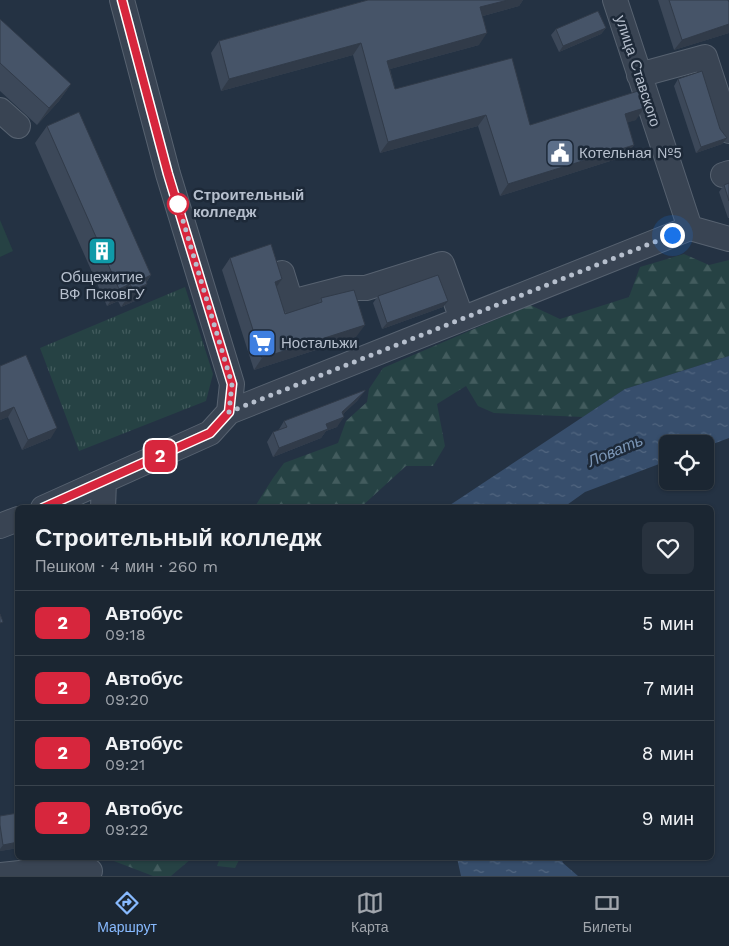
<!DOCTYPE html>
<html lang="ru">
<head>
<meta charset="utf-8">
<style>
  body { margin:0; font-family:"Work Sans",sans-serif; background:#28323e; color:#f1f3f6; height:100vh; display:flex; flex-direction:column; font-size:19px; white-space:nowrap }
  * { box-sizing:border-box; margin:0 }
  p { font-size:16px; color:#a0a5ac }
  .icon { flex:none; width:28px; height:28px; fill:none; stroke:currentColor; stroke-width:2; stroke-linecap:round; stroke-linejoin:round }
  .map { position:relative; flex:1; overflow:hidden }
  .drawer { position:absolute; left:15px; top:505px; width:699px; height:355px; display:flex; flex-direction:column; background:#1b2632; border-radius:8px; box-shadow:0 1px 4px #0004,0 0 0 1px #39434d }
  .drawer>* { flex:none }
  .badge { padding:0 10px; border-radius:8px; font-size:18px; line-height:32px }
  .fabs { position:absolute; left:659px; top:435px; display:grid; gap:10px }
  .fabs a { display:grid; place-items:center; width:55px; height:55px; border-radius:8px; background:#1b2632; box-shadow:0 1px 4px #0004,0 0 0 1px #39434d; font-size:25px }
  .you { position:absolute; width:25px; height:25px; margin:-12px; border:4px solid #fff; border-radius:50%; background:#1a73e8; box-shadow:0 0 0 8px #1a73e833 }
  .map>.badge { position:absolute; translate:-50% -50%; box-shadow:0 0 0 2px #fff }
  .round { display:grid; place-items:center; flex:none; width:52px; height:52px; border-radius:8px; background:#28323e }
  .summary { display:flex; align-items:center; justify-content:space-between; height:85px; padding:0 20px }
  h1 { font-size:24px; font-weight:700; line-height:38px }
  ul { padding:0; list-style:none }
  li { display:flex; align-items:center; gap:15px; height:65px; padding:0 20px; border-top:1px solid #39434d }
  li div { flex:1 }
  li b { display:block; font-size:19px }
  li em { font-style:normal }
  li .badge { min-width:55px; font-weight:700; text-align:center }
  .dock { display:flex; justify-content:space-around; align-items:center; height:70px; border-top:1px solid #39434d; background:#1b2632; font-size:14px; color:#a0a5ac }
  .dock a { display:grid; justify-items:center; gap:2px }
  .dock .on { color:#88baff }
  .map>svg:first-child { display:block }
  .grass { fill:#264244 }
  .forest { fill:url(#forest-firs) }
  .park { fill:url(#park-tufts) }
  .water { fill:url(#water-ripples) }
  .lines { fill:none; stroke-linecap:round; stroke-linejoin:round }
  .minor-casing { stroke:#576270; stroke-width:26 }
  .minor { stroke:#394453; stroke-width:24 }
  .wall { fill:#3c4859 }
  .shaded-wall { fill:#313b49 }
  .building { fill:#465468; stroke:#313b49 }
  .line-casing { stroke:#fff; stroke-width:11 }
  .line { stroke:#d7263d; stroke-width:8 }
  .walk { stroke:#b6bfcd; stroke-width:5; stroke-dasharray:0 9 }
  .stop-dot { fill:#fff; stroke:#d7263d; stroke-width:2.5 }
  .labels { text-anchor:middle; stroke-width:5; stroke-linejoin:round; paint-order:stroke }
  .street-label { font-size:15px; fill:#b6bfcd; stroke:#1d2938 }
  .poi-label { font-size:15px; fill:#b6bfcd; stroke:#1d2938; text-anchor:start }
  .stop-label { font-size:15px; font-weight:bold; fill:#b6bfcd; stroke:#1d2938; text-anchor:start }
  .water-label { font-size:16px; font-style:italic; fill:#7b96b6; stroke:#1d2938 }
</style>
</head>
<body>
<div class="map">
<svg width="729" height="876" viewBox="0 0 729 876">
  <defs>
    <pattern id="forest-firs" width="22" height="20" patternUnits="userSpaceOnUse" patternTransform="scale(1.25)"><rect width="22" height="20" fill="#264244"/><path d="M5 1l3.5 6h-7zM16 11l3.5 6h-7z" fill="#435c5e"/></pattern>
    <pattern id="park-tufts" width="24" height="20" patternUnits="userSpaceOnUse" patternTransform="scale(1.25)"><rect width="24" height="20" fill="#264244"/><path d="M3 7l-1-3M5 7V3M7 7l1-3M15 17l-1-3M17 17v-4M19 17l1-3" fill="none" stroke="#435c5e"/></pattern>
    <pattern id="water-ripples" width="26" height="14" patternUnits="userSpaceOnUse" patternTransform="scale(1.25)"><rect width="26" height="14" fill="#374e6c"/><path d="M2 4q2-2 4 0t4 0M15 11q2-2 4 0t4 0" fill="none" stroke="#526680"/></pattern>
  </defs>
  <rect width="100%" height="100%" fill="#243243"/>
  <path class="grass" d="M 0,220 L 13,251 L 0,257 Z"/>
  <path class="forest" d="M 684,254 L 709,265 L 729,260 L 729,356 L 625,389 L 583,417 L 494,413 L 478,406 L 466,386 L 437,404 L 445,446 L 433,466 L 406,466 L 361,507 L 254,508 L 273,478 L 284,463 L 338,443 L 346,421 L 367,402 L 369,389 L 383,368 L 530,305 L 560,319 L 629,297 L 640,267 Z
    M 106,858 L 192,858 L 171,876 L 153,876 Z
    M 220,858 L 240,858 L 235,868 L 217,866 Z"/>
  <path class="park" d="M 185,287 L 213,374 L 206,401 L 79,451 L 40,348 Z"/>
  <path class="water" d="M 729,356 L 729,438 L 705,447 L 705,444 L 668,444 L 667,461 L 585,492 L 564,507 L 447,507 L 625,389 Z
    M 457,858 L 561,858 L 563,863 L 578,876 L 461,876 Z"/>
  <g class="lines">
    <defs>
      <path id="minor" d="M 122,0 L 168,174 L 232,384 L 229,412
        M 615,0 L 690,228
        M 639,75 L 705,57 L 729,131
        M 0,110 L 18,126
        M 723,175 L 729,173
        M 282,273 L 291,302 L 345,288 L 366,288 L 442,264 L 462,319
        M 43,508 L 210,433 L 229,412 L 690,228 L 729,239
        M 103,508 L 104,481
        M 0,526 L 18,519
        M 0,875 L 48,870 L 90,871"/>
    </defs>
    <use href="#minor" class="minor-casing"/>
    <use href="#minor" class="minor"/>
  </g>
  <path class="wall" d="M 368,0 L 523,0 L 519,6 L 483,16 L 479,45 L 390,69 L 395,89 L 530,125 L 636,120 L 627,122 L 634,145 L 626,156 L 500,196 L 478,126 L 380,153 L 353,55 L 221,91 L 211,53 L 219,41 Z
    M 658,0 L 728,0 L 729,2 L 729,33 L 674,50 Z
    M 0,19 L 71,84 L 59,101 L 37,125 L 0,91 Z
    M 606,28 L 601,34 L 559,52 L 551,35 L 556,29 Z
    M 678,79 L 720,129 L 727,138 L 722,144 L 696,153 L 674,86 Z
    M 47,126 L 151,275 L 135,301 L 121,307 L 118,301 L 107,306 L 35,143 Z
    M 729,183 L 729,218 L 728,218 L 719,192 L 724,185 Z
    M 230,258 L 282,279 L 276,287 L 285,314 L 317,304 L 321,298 L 356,337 L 254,370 L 222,270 Z
    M 378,296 L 443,307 L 382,329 L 373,303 Z
    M 0,366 L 51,438 L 22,450 L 8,417 L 0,420 Z
    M 358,400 L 343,414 L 337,427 L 326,431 L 321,438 L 273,457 L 267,442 L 273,432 L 278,431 L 284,421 Z
    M 18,813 L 18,848 L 0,851 L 0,816 Z"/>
  <path class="shaded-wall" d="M 508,0 L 523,0 L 519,6 L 472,19 L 480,7 Z
    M 729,24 L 729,33 L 674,50 L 682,40 Z
    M 606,28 L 601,34 L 559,52 L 563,46 Z
    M 487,33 L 479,45 L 379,72 L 387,61 Z
    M 361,43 L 353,55 L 221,91 L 229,79 Z
    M 71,84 L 59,101 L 37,125 L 49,108 Z
    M 644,108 L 636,120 L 617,126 L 625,114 Z
    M 486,115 L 478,126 L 380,153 L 388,142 Z
    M 727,138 L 722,144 L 696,153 L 701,147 Z
    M 634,145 L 626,156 L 500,196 L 508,184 Z
    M 151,275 L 144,285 L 147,284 L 135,301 L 121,307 L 133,290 L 145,278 Z
    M 282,279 L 273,292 L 275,282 Z
    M 130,284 L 118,301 L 107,306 L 119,289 Z
    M 448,301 L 443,307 L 382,329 L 387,323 Z
    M 365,325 L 356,337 L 254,370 L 262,358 Z
    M 365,391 L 358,400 L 337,420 L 344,417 L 337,427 L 326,431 L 321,438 L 273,457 L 279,448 L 326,424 L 342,412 Z
    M 14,407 L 8,417 L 0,420 L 0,413 Z
    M 57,428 L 51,438 L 22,450 L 28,440 Z
    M 18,842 L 18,848 L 0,851 L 0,849 L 3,845 Z"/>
  <path class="building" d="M 368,0 L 508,0 L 480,7 L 487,33 L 387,61 L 395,89 L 512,58 L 530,125 L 638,91 L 644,108 L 625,114 L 634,145 L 508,184 L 486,115 L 388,142 L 361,43 L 229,79 L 219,41 Z
    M 669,0 L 728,0 L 729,2 L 729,24 L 682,40 Z
    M 598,11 L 606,28 L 563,46 L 556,29 Z
    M 0,19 L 71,84 L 49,108 L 0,63 Z
    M 702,71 L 720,129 L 727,138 L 701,147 L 678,79 Z
    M 79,112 L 151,275 L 145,278 L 147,284 L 133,290 L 130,284 L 119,289 L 47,126 Z
    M 729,183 L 729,201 L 724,185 Z
    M 271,244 L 282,279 L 275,282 L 285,314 L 322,302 L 321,298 L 354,290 L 365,325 L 262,358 L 230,258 Z
    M 438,275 L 448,301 L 387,323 L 378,296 Z
    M 26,355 L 57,428 L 28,440 L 14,407 L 0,413 L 0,366 Z
    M 365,390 L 365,391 L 342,412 L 344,417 L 326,424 L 328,429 L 279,448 L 273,432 L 287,427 L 284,421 Z
    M 0,614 L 3,622 L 0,623 Z
    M 18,813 L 18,842 L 3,845 L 0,825 L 0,816 Z"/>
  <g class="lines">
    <defs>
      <path id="line" d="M 43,508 L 210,433 L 229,412 L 232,384 L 168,174 L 122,0"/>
    </defs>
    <use href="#line" class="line-casing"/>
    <use href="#line" class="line"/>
    <path class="walk" d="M 178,204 L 232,384 L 229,412 L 672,235"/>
  </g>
  <defs>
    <symbol id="civic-square" viewBox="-11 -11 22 22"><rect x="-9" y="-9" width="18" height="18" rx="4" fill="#5c6f8a" stroke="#1d2938"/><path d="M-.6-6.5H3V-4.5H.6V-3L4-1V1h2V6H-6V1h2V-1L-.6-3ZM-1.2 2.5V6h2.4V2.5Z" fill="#fff"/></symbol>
    <symbol id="building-square" viewBox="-11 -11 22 22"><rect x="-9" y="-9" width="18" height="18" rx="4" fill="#0f9aa8" stroke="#1d2938"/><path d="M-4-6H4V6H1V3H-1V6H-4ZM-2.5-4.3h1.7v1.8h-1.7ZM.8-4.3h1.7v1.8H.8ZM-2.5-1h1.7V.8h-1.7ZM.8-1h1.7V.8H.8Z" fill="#fff"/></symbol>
    <symbol id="supermarket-square" viewBox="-11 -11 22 22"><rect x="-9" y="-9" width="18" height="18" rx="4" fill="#3f7fe0" stroke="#1d2938"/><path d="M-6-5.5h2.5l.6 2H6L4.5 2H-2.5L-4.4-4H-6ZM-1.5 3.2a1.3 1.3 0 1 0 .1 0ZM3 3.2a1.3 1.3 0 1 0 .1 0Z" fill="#fff"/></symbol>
  </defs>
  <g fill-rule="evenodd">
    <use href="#civic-square" x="544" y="137" width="32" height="32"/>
    <use href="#building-square" x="86" y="235" width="32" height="32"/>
    <use href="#supermarket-square" x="246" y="327" width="32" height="32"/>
  </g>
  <circle class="stop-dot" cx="178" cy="204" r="10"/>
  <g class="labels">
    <g class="street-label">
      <text transform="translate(638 71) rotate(72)" y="5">улица Ставского</text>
    </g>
    <g class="poi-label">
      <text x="579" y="158">Котельная №5</text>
      <text x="102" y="282" text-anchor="middle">Общежитие<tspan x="102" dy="17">ВФ ПсковГУ</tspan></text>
      <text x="281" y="348">Ностальжи</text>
    </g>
    <g class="stop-label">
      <text x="193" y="200">Строительный<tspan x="193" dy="17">колледж</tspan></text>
    </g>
    <g class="water-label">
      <text transform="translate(615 450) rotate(-23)" y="6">Ловать</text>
    </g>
  </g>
</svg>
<div class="fabs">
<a><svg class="icon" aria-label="locate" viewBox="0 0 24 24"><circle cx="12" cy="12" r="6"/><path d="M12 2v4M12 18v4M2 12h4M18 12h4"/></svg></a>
</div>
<div class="you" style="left:672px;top:235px"></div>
<b class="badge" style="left:160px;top:456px;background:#d7263d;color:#fff">2</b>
<section class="drawer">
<div class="summary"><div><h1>Строительный колледж</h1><p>Пешком · 4 мин · 260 m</p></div><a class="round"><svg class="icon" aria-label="heart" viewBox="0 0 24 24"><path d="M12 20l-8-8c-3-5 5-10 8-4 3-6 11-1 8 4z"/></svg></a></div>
<ul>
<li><span class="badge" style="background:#d7263d;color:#fff">2</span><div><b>Автобус</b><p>09:18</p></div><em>5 мин</em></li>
<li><span class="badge" style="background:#d7263d;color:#fff">2</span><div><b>Автобус</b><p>09:20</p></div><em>7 мин</em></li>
<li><span class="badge" style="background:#d7263d;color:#fff">2</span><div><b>Автобус</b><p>09:21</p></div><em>8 мин</em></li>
<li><span class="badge" style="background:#d7263d;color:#fff">2</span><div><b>Автобус</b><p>09:22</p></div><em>9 мин</em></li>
</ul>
</section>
</div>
<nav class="dock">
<a class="on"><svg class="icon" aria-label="directions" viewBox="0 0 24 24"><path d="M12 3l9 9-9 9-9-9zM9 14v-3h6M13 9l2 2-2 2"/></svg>Маршрут</a>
<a><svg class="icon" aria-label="map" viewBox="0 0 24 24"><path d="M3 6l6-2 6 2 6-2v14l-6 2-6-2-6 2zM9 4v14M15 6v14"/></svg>Карта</a>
<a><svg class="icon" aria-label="tickets" viewBox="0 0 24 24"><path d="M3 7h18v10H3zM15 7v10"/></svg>Билеты</a>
</nav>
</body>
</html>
